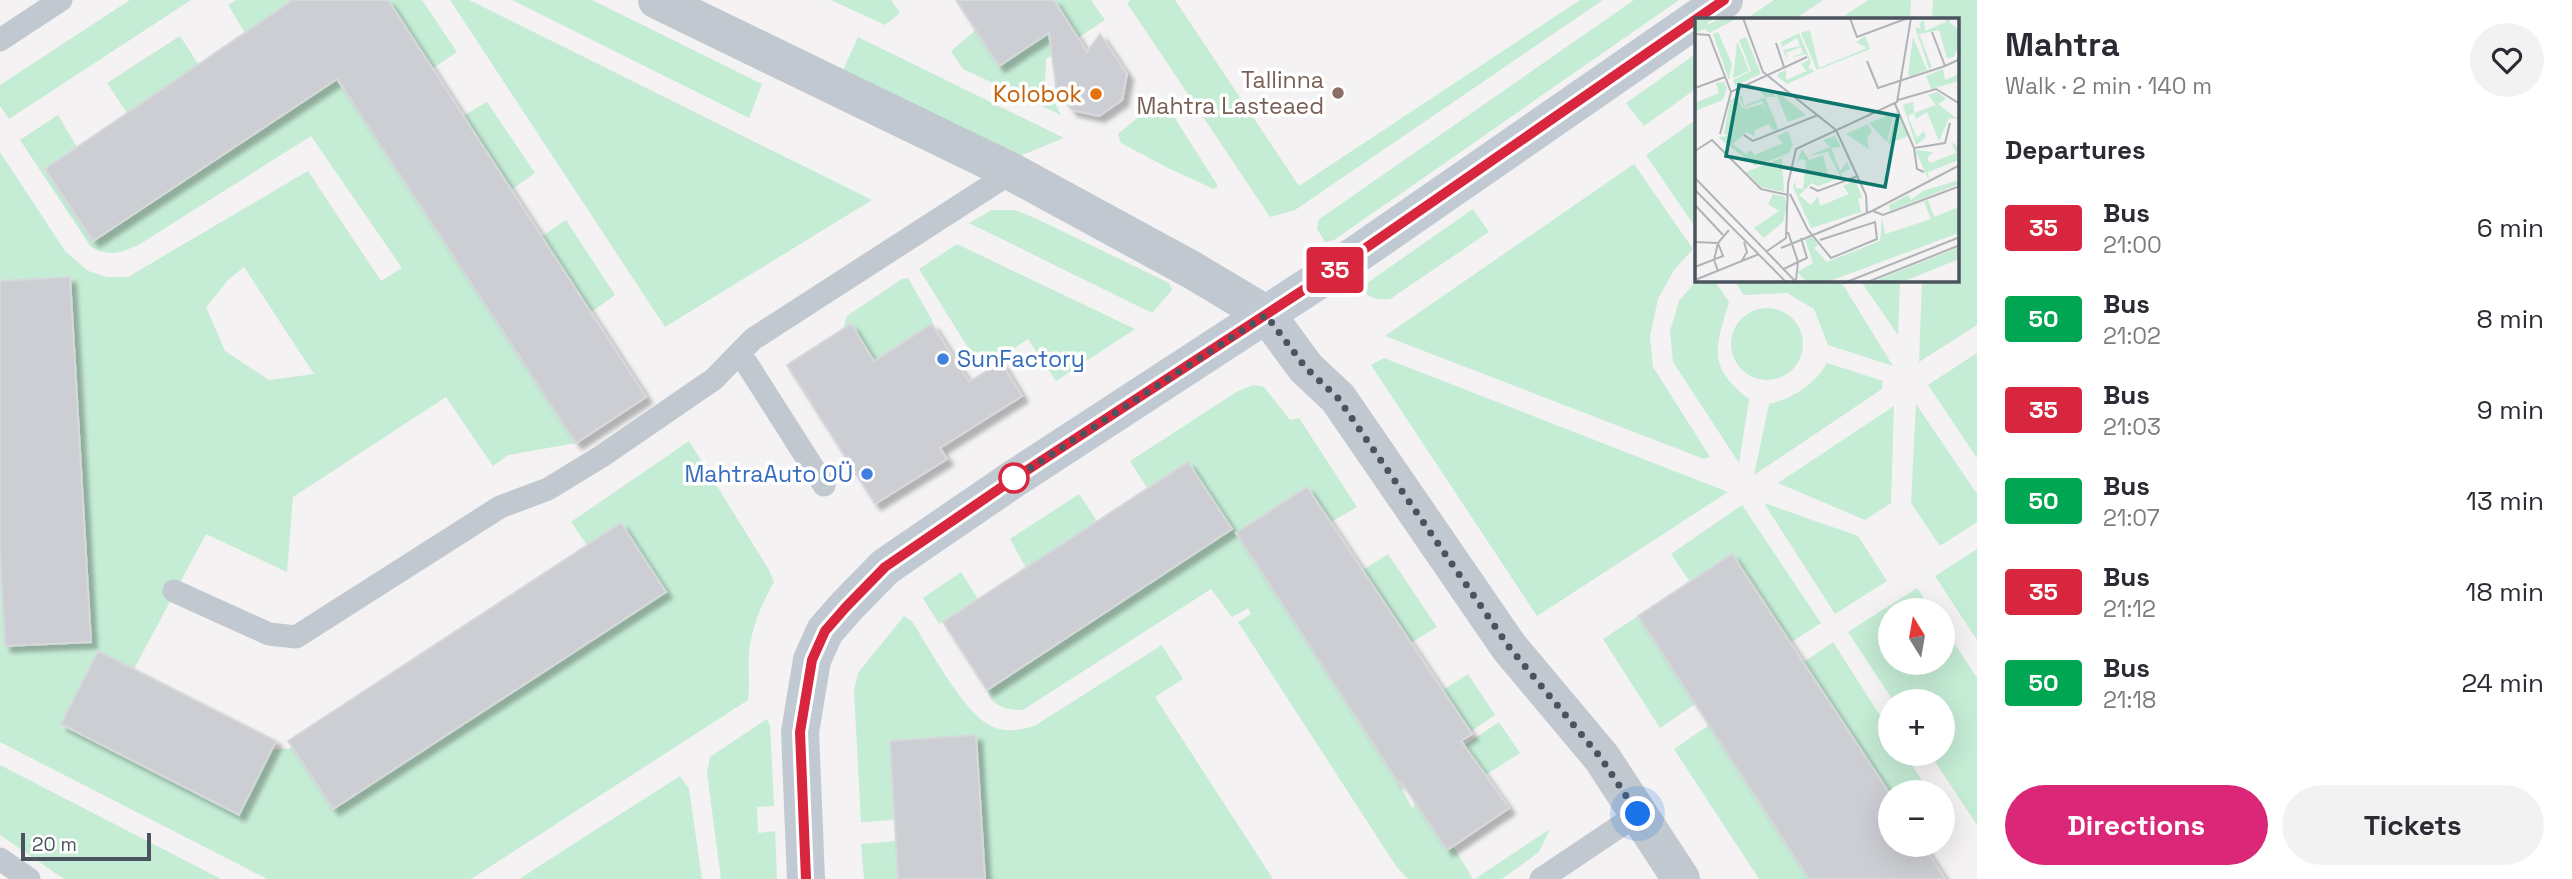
<!DOCTYPE html>
<html lang="en">
<head>
<meta charset="utf-8">
<style>
  body { margin:0; font-family:"Space Grotesk",sans-serif; background:#f2f2f3; color:#2b2b33; height:100vh; display:flex; flex-direction:column; font-size:26px; white-space:nowrap }
  * { box-sizing:border-box; margin:0 }
  p { font-size:23px; color:#7c7c81 }
  .icon { flex:none; width:38px; height:38px; fill:none; stroke:currentColor; stroke-width:2; stroke-linecap:round; stroke-linejoin:round }
  .map { position:relative; flex:1; overflow:hidden }
  .panel { display:flex; flex-direction:column; background:#fff; width:595px }
  .panel>* { flex:none }
  .badge { padding:0 14px; border-radius:5px; font-size:24px; line-height:46px }
  .needle { width:46px; rotate:349deg }
  .controls { position:absolute; left:1878px; top:598px; display:grid; gap:14px }
  .controls a { display:grid; place-items:center; width:77px; height:77px; border-radius:50%; background:#fff; box-shadow:0 7px 28px #0002; font-size:35px }
  .scale { position:absolute; left:21px; bottom:18px; width:130px; box-sizing:border-box; padding-left:7px; border:4px solid #4b545e; border-top:0; font-size:19px; line-height:24px; white-space:nowrap; color:#4b545e; -webkit-text-stroke:5px #fff; paint-order:stroke }
  .you { position:absolute; width:35px; height:35px; margin:-18px; border:5px solid #fff; border-radius:50%; background:#1a73e8; box-shadow:0 0 0 10px #1a73e833 }
  .map>.badge { position:absolute; translate:-50% -50%; box-shadow:0 0 0 4px #fff }
  h2 { padding:0 28px; font-size:26px; line-height:63px }
  .round { display:grid; place-items:center; flex:none; width:74px; height:74px; border-radius:37px; background:#f2f2f3 }
  .headline { display:flex; align-items:center; justify-content:space-between; height:119px; padding:0 28px }
  h1 { font-size:33px; font-weight:800; line-height:52px }
  .cta { display:flex; gap:14px; margin-top:auto; padding:14px 28px }
  .cta a { flex:1; height:80px; border-radius:42px; background:#db2777; color:#fff; font-size:28px; font-weight:800; line-height:80px; text-align:center }
  .cta a+a { background:#f2f2f3; color:#2b2b33 }
  ul { padding:0; list-style:none }
  li { display:flex; align-items:center; gap:21px; height:91px; padding:0 28px }
  li div { flex:1 }
  li b { display:block; font-size:26px }
  li em { font-style:normal }
  li .badge { min-width:77px; font-weight:700; text-align:center }
  main { display:flex; flex:1; min-height:0 }
  .map>svg:first-child { display:block }
  .green { fill:#c5ecd5; fill-rule:evenodd }
  .building { fill:#ccced3; stroke:#d6d8dc; stroke-width:2; filter:url(#shadow) }
  .lines { fill:none; stroke-linecap:round; stroke-linejoin:round }
  .lane { stroke:#c1c8cf; stroke-width:23 }
  .street { stroke:#c1c8cf; stroke-width:38 }
  .secondary { stroke:#c1c9d3; stroke-width:38 }
  .line-casing { stroke:#fff; stroke-width:16 }
  .line { stroke:#d7263d; stroke-width:10 }
  .walk { stroke:#4b545e; stroke-width:7; stroke-dasharray:0 12.6 }
  .education-dot { fill:#8d6e63; stroke:#fff; stroke-width:2.5 }
  .food-dot { fill:#e8710a; stroke:#fff; stroke-width:2.5 }
  .shop-dot { fill:#3f7fe0; stroke:#fff; stroke-width:2.5 }
  .stop-dot { fill:#fff; stroke:#d7263d; stroke-width:3.5 }
  .labels { text-anchor:middle; stroke-width:7; stroke-linejoin:round; paint-order:stroke }
  .education-label { font-size:23px; fill:#785e54; stroke:#fff; text-anchor:end }
  .food-label { font-size:23px; fill:#c56008; stroke:#fff; text-anchor:end }
  .shop-label { font-size:23px; fill:#366cbe; stroke:#fff; text-anchor:start }
  .inset-road { fill:none; stroke:#b0b3b7; stroke-width:2 }
  .view { fill:#0f766e; fill-opacity:0.15; stroke:#0f766e; stroke-width:3.5 }
  .inset-edge { fill:none; stroke:#4b545e; stroke-width:3.5 }
</style>
</head>
<body>
<main>
<div class="map">
<svg width="1977" height="879" viewBox="0 0 1977 879">
  <defs>
    <filter id="shadow"><feDropShadow dx="6" dy="6" stdDeviation="2" flood-color="#0004"/></filter>
  </defs>
  <rect width="100%" height="100%" fill="#f4f2f2"/>
  <path class="green" d="M 130,0 L 191,0 L 9,119 L 0,106 L 0,85 Z
    M 236,0 L 422,0 L 457,52 L 432,69 L 408,32 L 337,80 L 576,443 L 508,455 L 493,466 L 446,397 L 293,497 L 287,572 L 206,534 L 134,669 L 98,651 L 61,724 L 271,750 L 293,748 L 333,809 L 665,592 L 621,523 L 587,545 L 571,522 L 689,441 L 769,570 L 774,582 C 761,605 751,628 749,655 C 748,670 750,685 748,700 L 471,879 L 267,879 L 0,742 L 0,567 L 5,646 L 91,641 L 70,277 L 0,281 L 0,152 L 65,251 L 88,271 L 107,277 L 128,277 L 308,171 L 381,281 L 402,268 L 311,136 L 140,244 C 119,253 112,257 91,247 L 20,140 L 58,115 L 77,147 L 45,169 L 93,241 L 336,80 L 285,6 L 245,33 L 228,5 ZM 244,267 L 314,374 L 269,380 L 225,351 L 206,307 L 228,280 Z
    M 450,0 L 469,0 L 872,200 L 665,327 Z
    M 512,0 L 592,0 L 762,84 L 749,118 Z
    M 831,0 L 891,0 L 900,13 L 885,25 Z
    M 1054,0 L 1091,0 L 1105,20 L 1046,59 L 1045,84 L 1061,115 L 963,69 L 951,51 L 976,30 L 1067,21 Z
    M 1131,0 L 1175,0 L 1299,186 L 1580,0 L 1603,0 L 1295,210 L 1270,217 L 1127,3 Z
    M 1634,0 L 1679,0 L 1334,240 L 1325,242 L 1317,229 L 1318,220 Z
    M 1774,0 L 1823,0 L 1795,19 L 1746,19 Z
    M 1868,0 L 1911,0 L 1910,19 L 1840,19 Z
    M 1933,0 L 1977,0 L 1977,325 L 1919,362 L 1922,280 L 1958,280 L 1958,19 L 1932,19 Z
    M 180,36 L 199,65 L 127,113 L 107,83 Z
    M 858,37 L 1064,138 L 1020,156 L 843,70 Z
    M 1697,53 L 1697,88 L 1644,126 L 1626,103 Z
    M 487,102 L 535,173 L 511,190 L 463,116 Z
    M 1173,115 L 1218,186 L 1214,189 L 1170,169 L 1121,143 L 1118,134 L 1137,118 Z
    M 1697,119 L 1697,230 L 1646,155 Z
    M 1634,164 L 1693,249 L 1674,270 L 1658,299 L 1650,336 L 1653,367 L 1710,457 L 1704,459 L 1385,336 Z
    M 1473,209 L 1489,232 L 1390,299 C 1377,300 1369,298 1360,288 Z
    M 992,210 L 1015,210 L 1035,218 L 1169,283 L 1172,290 L 1152,313 L 969,223 Z
    M 566,220 L 615,295 L 590,313 L 541,237 Z
    M 957,244 L 1135,329 L 1056,381 L 1028,339 L 982,370 L 919,269 Z
    M 908,278 L 932,320 L 932,324 L 874,361 L 851,324 L 843,329 L 847,316 L 902,279 Z
    M 1697,280 L 1714,280 L 1729,302 C 1715,349 1707,366 1749,399 L 1739,463 L 1673,362 L 1670,331 L 1679,301 Z
    M 1734,280 L 1840,280 L 1893,366 L 1828,345 L 1814,309 L 1787,293 L 1744,295 Z
    M 1860,280 L 1900,280 L 1898,335 Z
    M1731 344a36 36 0 1 1 72 0a36 36 0 1 1-72 0Z
    M 1977,353 L 1977,458 L 1928,385 Z
    M 1384,358 L 1728,492 L 1537,616 L 1371,365 Z
    M 1827,363 L 1883,381 L 1882,389 L 1754,475 L 1769,404 C 1794,398 1814,385 1827,363 Z
    M 1253,385 L 1264,387 L 1290,420 L 1299,418 L 1357,507 L 1331,522 L 1307,487 L 1236,533 L 1398,782 L 1412,808 L 1420,799 L 1415,778 L 1499,722 L 1520,753 L 1487,774 L 1484,772 L 1423,814 L 1446,850 L 1453,846 L 1473,879 L 1408,879 L 1396,866 L 1238,622 L 1251,614 L 1248,608 L 1232,617 L 1211,589 L 1023,710 C 1007,710 992,707 987,690 L 1231,529 L 1188,462 L 1147,488 L 1130,461 L 1238,391 Z
    M 1916,404 L 1977,494 L 1977,522 L 1940,546 L 1911,503 Z
    M 1894,406 L 1891,503 L 1865,520 L 1778,483 Z
    M 1079,494 L 1097,521 L 1026,568 L 1010,539 Z
    M 1764,503 L 1858,536 L 1887,581 L 1835,614 Z
    M 1742,505 L 1821,623 L 1790,643 L 1690,582 L 1671,554 Z
    M 1977,549 L 1977,640 L 1935,576 Z
    M 1388,554 L 1437,627 L 1411,643 L 1363,570 Z
    M 961,572 L 978,599 L 939,624 L 923,598 Z
    M 1917,588 L 1933,611 L 1890,611 L 1890,663 L 1942,663 L 1943,626 L 1977,678 L 1977,825 L 1930,754 L 1942,754 L 1942,702 L 1894,702 L 1848,632 Z
    M 904,616 L 912,621 C 929,648 963,711 989,725 C 1004,733 1020,731 1036,725 L 1162,645 L 1183,679 L 1155,697 L 1273,879 L 985,879 L 976,735 L 890,742 L 894,820 L 861,822 L 854,691 L 858,673 Z
    M 1638,616 L 1695,704 L 1660,728 L 1603,639 Z
    M 1833,642 L 1890,731 L 1890,754 L 1905,754 L 1930,793 L 1890,794 L 1804,662 Z
    M 1468,674 L 1495,715 L 1470,732 L 1443,690 Z
    M 767,719 L 770,725 L 774,806 L 757,807 L 758,833 L 775,831 L 777,879 L 721,879 L 707,773 L 710,757 Z
    M 1709,725 L 1809,879 L 1759,879 L 1674,749 Z
    M 0,765 L 221,879 L 64,879 L 0,835 Z
    M 680,776 L 689,789 L 702,879 L 519,879 Z
    M 1550,829 L 1539,852 L 1502,879 L 1475,879 Z
    M 896,841 L 898,879 L 864,879 L 861,844 Z"/>
  <path class="building" d="M 293,0 L 388,0 L 646,397 L 576,443 L 337,79 L 93,241 L 45,169 Z
    M 956,0 L 1054,0 L 1087,52 L 1100,34 L 1127,74 L 1122,100 L 1099,116 L 1072,110 L 1056,87 L 1049,33 L 999,66 Z
    M 70,277 L 91,642 L 5,646 L 0,553 L 0,281 Z
    M 851,324 L 874,361 L 932,324 L 969,382 L 1001,362 L 1022,396 L 940,448 L 947,459 L 875,504 L 787,365 Z
    M 1188,462 L 1232,529 L 987,690 L 943,622 Z
    M 1307,487 L 1472,734 L 1461,741 L 1509,808 L 1447,850 L 1401,781 L 1398,782 L 1236,533 Z
    M 621,523 L 666,592 L 333,809 L 288,741 Z
    M 1732,554 L 1890,794 L 1890,845 L 1923,845 L 1945,879 L 1809,879 L 1638,616 Z
    M 98,651 L 276,741 L 239,815 L 61,724 Z
    M 976,735 L 985,879 L 898,879 L 890,741 Z"/>
  <g class="lines">
    <path class="lane" d="M 0,40 L 61,0
      M 740,353 L 824,485
      M 174,591 L 269,634 L 296,637 L 500,507 L 548,489 L 602,456 L 714,379 L 753,339 L 1012,172
      M 0,859 L 29,879
      M 1541,879 L 1638,814"/>
    <path class="street" d="M 657,0 L 1012,172 L 1192,270 L 1267,315 L 1306,368 L 1338,398 L 1509,647 L 1602,758 L 1681,879"/>
    <path class="secondary" d="M 806,879 L 800,732 L 812,660 L 825,631 L 846,607 L 885,567 L 1012,480 L 1331,272 L 1724,0"/>
  </g>
  <g class="lines">
    <defs>
      <path id="line" d="M 806,879 L 800,732 L 812,660 L 825,631 L 846,607 L 885,567 L 1012,480 L 1331,272 L 1724,0"/>
    </defs>
    <use href="#line" class="line-casing"/>
    <use href="#line" class="line"/>
    <path class="walk" d="M 1014,478 L 1012,480 L 1266,315 L 1306,368 L 1338,398 L 1509,647 L 1601,758 L 1638,814"/>
  </g>
  <circle class="education-dot" cx="1338" cy="93" r="7"/>
  <circle class="food-dot" cx="1096" cy="94" r="7"/>
  <g class="shop-dot">
    <circle cx="943" cy="359" r="7"/>
    <circle cx="867" cy="474" r="7"/>
  </g>
  <circle class="stop-dot" cx="1014" cy="478" r="14"/>
  <g class="labels">
    <g class="education-label">
      <text x="1324" y="88">Tallinna<tspan x="1324" dy="26">Mahtra Lasteaed</tspan></text>
    </g>
    <g class="food-label">
      <text x="1082" y="102">Kolobok</text>
    </g>
    <g class="shop-label">
      <text x="957" y="367">SunFactory</text>
      <text x="853" y="482" text-anchor="end">MahtraAuto OÜ</text>
    </g>
  </g>
  <g transform="translate(1695 18)">
    <rect width="264" height="264" fill="#f4f2f2"/>
    <path d="M 0,0 L 23,0 L 13,4 L 12,7 L 26,0 L 43,0 L 14,15 L 10,11 L 0,15 ZM 250,0 L 256,0 L 254,4 L 264,12 L 264,26 L 259,39 L 252,40 L 244,12 L 224,16 L 237,49 L 245,44 L 234,51 L 220,9 L 226,11 L 224,5 L 229,2 L 230,13 L 251,4 ZM 115,12 L 124,50 L 172,30 L 161,24 L 170,18 L 175,31 L 122,52 L 106,15 ZM 23,14 L 37,46 L 34,62 L 18,16 ZM 104,15 L 116,44 L 113,50 L 120,53 L 92,66 L 82,58 L 84,55 L 91,52 L 91,62 L 112,53 L 106,46 L 114,42 L 111,36 L 95,40 L 108,35 L 106,29 L 91,35 L 93,44 L 88,32 L 105,28 L 102,20 L 87,29 L 86,24 ZM 51,19 L 66,56 L 40,68 L 38,62 L 56,53 L 44,22 ZM 218,19 L 232,52 L 216,58 L 213,57 ZM 43,25 L 54,53 L 38,60 L 42,25 ZM 248,51 L 250,62 L 264,56 L 264,63 L 236,71 L 231,58 ZM 29,64 L 32,70 L 28,82 L 0,93 L 0,85 L 24,75 L 21,65 ZM 68,69 L 71,74 L 77,71 L 80,79 L 70,79 L 84,112 L 77,112 L 74,106 L 60,112 L 59,118 L 52,114 L 38,126 L 51,136 L 56,132 L 59,137 L 88,125 L 82,118 L 93,113 L 98,126 L 94,135 L 60,148 L 23,119 L 33,118 L 29,116 L 35,82 L 42,79 L 46,88 L 50,91 L 67,86 L 72,95 L 67,83 L 50,89 L 48,88 L 44,79 L 47,77 L 49,88 L 70,79 L 63,71 ZM 80,73 L 81,73 L 111,97 L 93,104 ZM 242,74 L 251,81 L 243,86 L 261,100 L 264,96 L 264,101 L 254,100 L 244,123 L 232,94 L 221,101 L 219,95 L 213,98 L 222,120 L 229,113 L 231,119 L 221,127 L 208,87 L 218,84 L 219,95 L 241,87 L 233,77 ZM 203,93 L 213,118 L 193,126 L 201,94 ZM 199,95 L 192,124 L 174,105 ZM 173,106 L 177,114 L 172,120 L 174,131 L 151,116 ZM 140,118 L 146,129 L 136,130 L 145,153 L 152,144 L 155,151 L 146,155 L 149,161 L 156,158 L 147,162 L 133,134 L 113,138 L 135,129 L 128,122 ZM 256,124 L 264,129 L 264,142 L 233,154 L 234,162 L 220,132 L 238,134 L 232,140 L 235,145 L 261,135 ZM 107,131 L 114,142 L 128,137 L 134,160 L 142,161 L 123,168 L 117,165 L 104,177 L 116,187 L 123,178 L 125,188 L 154,176 L 148,168 L 160,162 L 167,179 L 163,181 L 166,194 L 116,210 L 98,169 L 100,163 L 101,170 L 108,171 L 111,142 L 105,141 L 101,147 ZM 87,140 L 89,174 L 66,169 L 51,154 ZM 264,162 L 264,166 L 195,193 L 194,187 L 213,177 L 216,182 L 228,173 ZM 78,176 L 90,179 L 92,188 L 88,204 L 69,220 L 59,210 L 84,193 L 73,186 ZM 233,182 L 239,199 L 264,189 L 264,215 L 132,264 L 112,264 L 102,254 L 118,245 L 110,221 L 117,219 L 123,227 L 119,230 L 132,244 L 185,223 L 187,200 L 190,216 L 236,201 L 229,184 L 192,198 ZM 264,229 L 264,241 L 227,256 L 207,264 L 175,265 Z" fill="#c5ecd5"/>
    <path class="inset-road" d="M 48,0 L 68,54 L 141,112 L 171,177 L 172,195M 155,0 L 162,19 L 213,0M 237,14 L 250,48M 0,16 L 14,17 L 36,74 L 112,39M 81,25 L 89,49M 172,43 L 183,70 L 250,48 L 263,42 L 265,34M 0,70 L 30,59M 203,82 L 241,71 L 265,86M 200,86 L 219,130 L 222,151 L 229,154M 25,116 L 36,74M 49,117 L 58,123 L 123,97M 219,130 L 250,125 L 255,105M 0,133 L 17,122 L 66,171 L 93,177M 0,160 L 102,265M 115,169 L 123,173 L 163,158M 0,172 L 92,265M 95,176 L 113,212 L 136,240 L 182,221 L 180,204 L 125,222M 0,187 L 28,217M 178,193 L 188,197 L 265,168M 0,224 L 23,225 L 34,212M 23,225 L 19,242 L 23,253M 86,230 L 177,193 L 265,147M 72,233 L 91,220 L 93,166 L 101,131 L 202,84 L 216,0M 46,244 L 52,234 L 49,224M 0,249 L 28,238 L 23,225M 89,251 L 103,244 L 93,214M 0,262 L 64,236M 101,262 L 103,244 L 112,240 L 106,220M 149,265 L 265,219M 170,265 L 265,227"/>
    <path class="view" d="M 44,67 L 203,98 L 190,169 L 31,138 Z"/>
    <rect width="264" height="264" class="inset-edge"/>
  </g>
</svg>
<div class="controls">
<a><svg class="needle" viewBox="-14 -14 28 28"><path d="M0-13l5 13h-10z" fill="#e53935"/><path d="M0 13l5-13h-10z" fill="#7c7c81"/></svg></a>
<a>+</a>
<a>−</a>
</div>
<div class="scale">20 m</div>
<div class="you" style="left:1638px;top:814px"></div>
<b class="badge" style="left:1335px;top:270px;background:#d7263d;color:#fff">35</b>
</div>
<section class="panel">
<div class="headline"><div><h1>Mahtra</h1><p>Walk · 2 min · 140 m</p></div><a class="round"><svg class="icon" aria-label="heart" viewBox="0 0 24 24"><path d="M12 20l-8-8c-3-5 5-10 8-4 3-6 11-1 8 4z"/></svg></a></div>
<h2>Departures</h2>
<ul>
<li><span class="badge" style="background:#d7263d;color:#fff">35</span><div><b>Bus</b><p>21:00</p></div><em>6 min</em></li>
<li><span class="badge" style="background:#00a651;color:#fff">50</span><div><b>Bus</b><p>21:02</p></div><em>8 min</em></li>
<li><span class="badge" style="background:#d7263d;color:#fff">35</span><div><b>Bus</b><p>21:03</p></div><em>9 min</em></li>
<li><span class="badge" style="background:#00a651;color:#fff">50</span><div><b>Bus</b><p>21:07</p></div><em>13 min</em></li>
<li><span class="badge" style="background:#d7263d;color:#fff">35</span><div><b>Bus</b><p>21:12</p></div><em>18 min</em></li>
<li><span class="badge" style="background:#00a651;color:#fff">50</span><div><b>Bus</b><p>21:18</p></div><em>24 min</em></li>
</ul>
<div class="cta"><a>Directions</a><a>Tickets</a></div>
</section>
</main>
</body>
</html>
